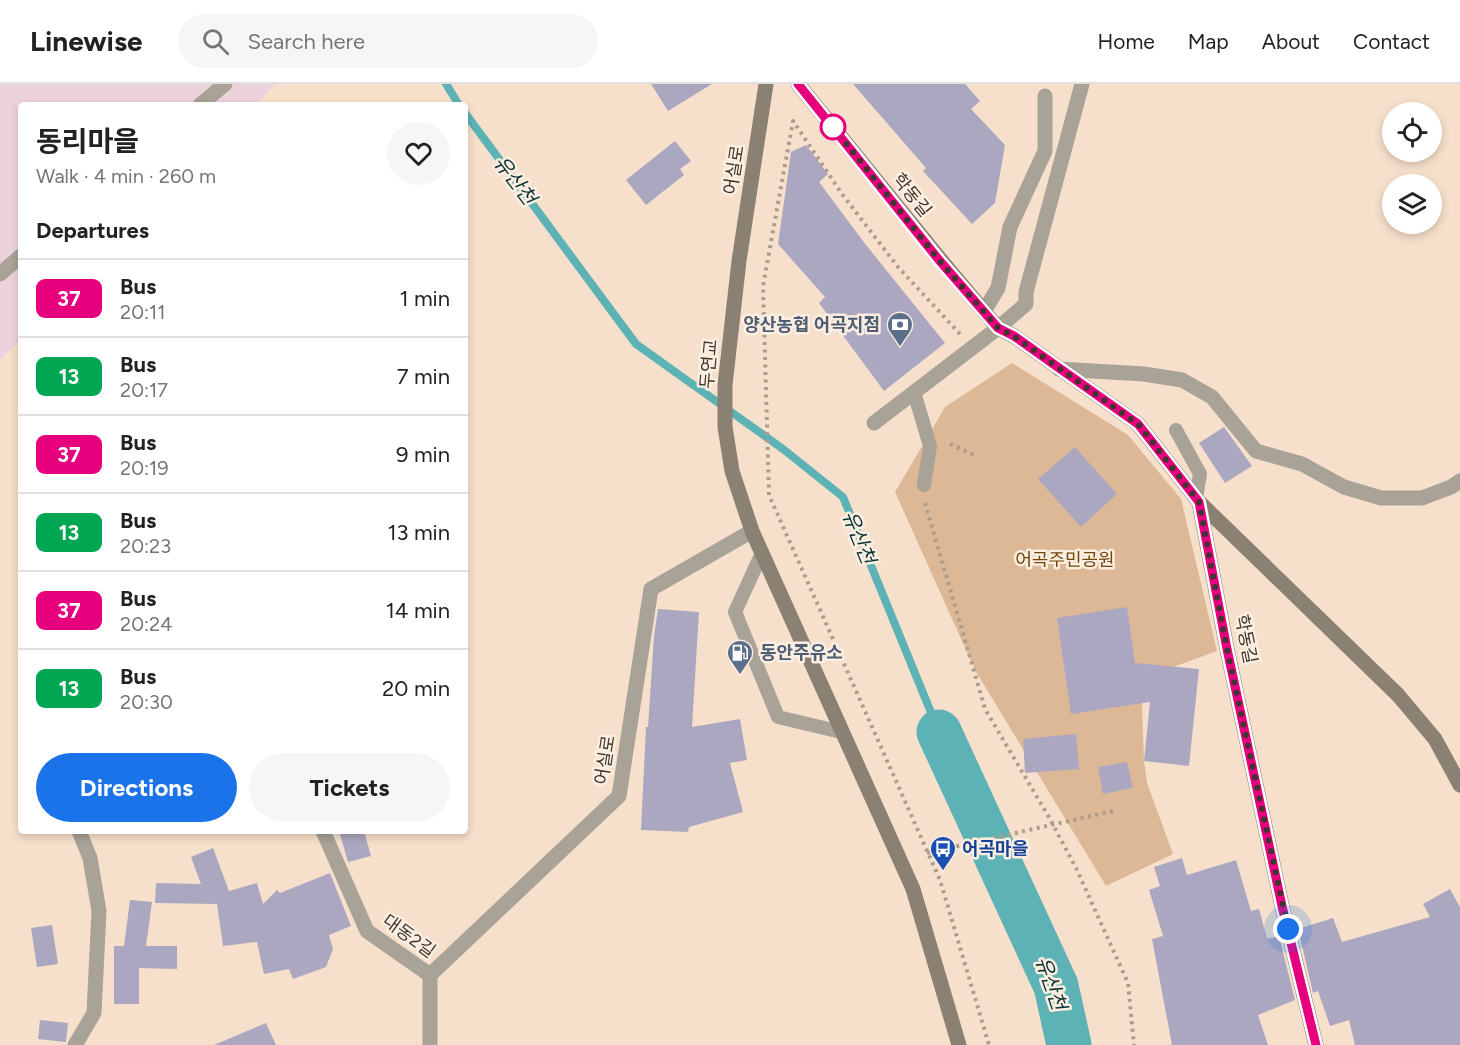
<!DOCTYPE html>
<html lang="en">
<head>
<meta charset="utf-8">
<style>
  body { margin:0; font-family:Figtree,"Noto Sans KR",sans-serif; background:#f6f6f6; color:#222; height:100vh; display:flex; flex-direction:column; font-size:22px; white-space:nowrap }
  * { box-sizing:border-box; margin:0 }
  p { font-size:20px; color:#767676 }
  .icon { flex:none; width:33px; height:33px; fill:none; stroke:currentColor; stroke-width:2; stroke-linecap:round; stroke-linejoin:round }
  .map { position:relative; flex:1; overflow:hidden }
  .details { position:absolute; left:18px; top:18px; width:450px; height:732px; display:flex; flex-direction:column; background:#fff; border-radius:6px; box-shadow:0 3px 9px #0003 }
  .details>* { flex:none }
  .badge { padding:0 12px; border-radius:9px; font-size:21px; line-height:39px }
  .buttons { position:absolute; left:1382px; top:18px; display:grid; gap:12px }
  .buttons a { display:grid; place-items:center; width:60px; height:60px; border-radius:50%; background:#fff; box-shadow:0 3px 9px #0003; font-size:30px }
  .you { position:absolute; width:30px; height:30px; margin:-15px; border:4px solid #fff; border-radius:50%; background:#1a73e8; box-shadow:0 0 0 9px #1a73e833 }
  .map>.badge { position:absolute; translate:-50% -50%; box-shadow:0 0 0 3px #fff }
  h2 { padding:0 18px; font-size:22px; line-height:54px }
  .round { display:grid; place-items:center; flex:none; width:63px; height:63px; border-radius:32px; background:#f6f6f6 }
  .summary { display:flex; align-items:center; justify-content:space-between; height:102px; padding:0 18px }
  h1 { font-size:28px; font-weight:700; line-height:45px }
  .cta { display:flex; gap:12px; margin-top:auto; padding:12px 18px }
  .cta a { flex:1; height:69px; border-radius:36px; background:#1a73e8; color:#fff; font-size:24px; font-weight:700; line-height:69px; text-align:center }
  .cta a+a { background:#f6f6f6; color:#222 }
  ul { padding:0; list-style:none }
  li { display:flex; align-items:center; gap:18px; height:78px; padding:0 18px; border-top:2px solid #e0e0e0 }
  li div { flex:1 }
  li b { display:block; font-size:22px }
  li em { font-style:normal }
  li .badge { min-width:66px; font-weight:700; text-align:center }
  header { display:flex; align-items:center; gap:36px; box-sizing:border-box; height:84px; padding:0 30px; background:#fff; border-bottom:2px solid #e0e0e0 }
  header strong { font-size:28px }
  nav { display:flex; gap:33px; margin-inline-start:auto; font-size:21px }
  .search { width:420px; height:54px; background:#f6f6f6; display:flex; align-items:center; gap:15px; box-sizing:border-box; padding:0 21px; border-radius:33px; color:#767676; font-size:22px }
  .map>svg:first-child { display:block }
  .industrial { fill:#ecd3db }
  .green { fill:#dcb896 }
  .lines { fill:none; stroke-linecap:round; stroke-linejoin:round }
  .stream { stroke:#5db2b5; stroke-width:8 }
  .river { stroke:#5db2b5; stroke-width:45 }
  .building { fill:#aca7c1 }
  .path { stroke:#ac9c8c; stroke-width:4; stroke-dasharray:3 4.5; stroke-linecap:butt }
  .lane { stroke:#a8a297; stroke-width:14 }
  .street { stroke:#a8a297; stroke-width:15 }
  .secondary { stroke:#8a8172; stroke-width:15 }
  .path-bridge { stroke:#ac9c8c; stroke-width:4; stroke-dasharray:3 4.5; stroke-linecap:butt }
  .line-casing { stroke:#fff; stroke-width:14 }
  .line { stroke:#e6007e; stroke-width:9 }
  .walk { stroke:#3f372f; stroke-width:6; stroke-dasharray:0 10.8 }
  .stop-dot { fill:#fff; stroke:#e6007e; stroke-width:3 }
  .labels { text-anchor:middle; stroke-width:5; stroke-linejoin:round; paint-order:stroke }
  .street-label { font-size:18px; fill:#3f372f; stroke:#fcefe2 }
  .service-label { font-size:18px; font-weight:bold; fill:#4e5e75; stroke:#fcefe2; text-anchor:end }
  .park-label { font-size:18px; fill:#72450d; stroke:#fcefe2 }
  .transit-label { font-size:18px; font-weight:bold; fill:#164399; stroke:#fcefe2; text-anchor:start }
  .water-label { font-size:20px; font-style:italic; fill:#063233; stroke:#fcefe2 }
</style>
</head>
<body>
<header>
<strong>Linewise</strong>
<div class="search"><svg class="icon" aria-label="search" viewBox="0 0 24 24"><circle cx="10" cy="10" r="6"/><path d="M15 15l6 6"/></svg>Search here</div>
<nav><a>Home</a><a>Map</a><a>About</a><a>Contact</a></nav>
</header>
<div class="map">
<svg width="1460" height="961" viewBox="0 0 1460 961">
  <rect width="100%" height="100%" fill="#f6e0cb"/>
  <path class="industrial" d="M 0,0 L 276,0 L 255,21 L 21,21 L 21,255 L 0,276 Z"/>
  <path class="green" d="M 1012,279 L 1128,351 L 1181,415 L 1217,567 L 1157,589 L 1142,620 L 1144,677 L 1147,699 L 1173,770 L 1106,802 L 975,586 L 895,408 L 945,323 Z"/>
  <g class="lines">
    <path class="stream" d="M 446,0 L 459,21
      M 465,29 L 636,260 L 783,365 L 843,413 L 939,648"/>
    <path class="river" d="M 939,648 L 1056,902 L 1069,961"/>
  </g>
  <path class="building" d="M 651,0 L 712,0 L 668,27 Z
    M 853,0 L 965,0 L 980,17 L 971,25 L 1005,61 L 995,119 L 972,140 L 923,87 L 926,84 Z
    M 675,57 L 691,77 L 680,85 L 684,91 L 646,121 L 626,96 Z
    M 806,61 L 828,90 L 819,98 L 866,161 L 945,259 L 884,307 L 819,219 L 825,213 L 778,160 L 791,68 Z
    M 1224,343 L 1252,382 L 1225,399 L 1199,359 Z
    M 1075,363 L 1117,410 L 1081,443 L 1038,395 Z
    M 1127,523 L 1135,579 L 1199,585 L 1189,682 L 1144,677 L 1150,618 L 1071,630 L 1057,534 Z
    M 658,525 L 699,528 L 692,643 L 740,635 L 747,676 L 730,679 L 743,728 L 689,743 L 688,748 L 641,746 L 646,643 L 648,643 L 654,552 Z
    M 1076,650 L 1079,685 L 1025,689 L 1023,655 Z
    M 1127,678 L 1133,704 L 1103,710 L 1098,683 Z
    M 339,747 L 364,747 L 371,772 L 348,778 Z
    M 213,764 L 229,807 L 257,799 L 263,820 L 277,806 L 280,809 L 330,789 L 351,842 L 329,851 L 333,865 L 326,883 L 293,895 L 289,885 L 264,890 L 257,858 L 223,862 L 217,820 L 155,819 L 156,799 L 201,800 L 191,773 Z
    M 1182,774 L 1187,791 L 1236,776 L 1251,827 L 1259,825 L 1267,855 L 1279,852 L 1295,916 L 1258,931 L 1268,961 L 1172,961 L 1152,855 L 1163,852 L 1149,806 L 1160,802 L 1154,783 Z
    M 1450,805 L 1460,823 L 1460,961 L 1355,961 L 1349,936 L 1330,942 L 1318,907 L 1313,909 L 1298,845 L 1333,834 L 1342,858 L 1430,833 L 1423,820 Z
    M 130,816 L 152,818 L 146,862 L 177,862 L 177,885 L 139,884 L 139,920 L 114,920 L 114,862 L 124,862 Z
    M 52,841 L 58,880 L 37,883 L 31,844 Z
    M 40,936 L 68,939 L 66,958 L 38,955 Z
    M 266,939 L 276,961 L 214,961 Z"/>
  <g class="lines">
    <path class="path" d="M 960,250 L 898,183 L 842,110 L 793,37 L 763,202 L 769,411 L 940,796 L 989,961
      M 950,360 L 976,372
      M 925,419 L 985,625 L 1050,735 L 1076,784 L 1128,899 L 1134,961"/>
    <path class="lane" d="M 914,308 L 930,362 L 924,401
      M 1176,346 L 1200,390 L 1196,415
      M 762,469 L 735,528 L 778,633 L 841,648"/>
    <path class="street" d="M 200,21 L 225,0
      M 0,190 L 21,172
      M 984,227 L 998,204 L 1010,143 L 1045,67 L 1045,12
      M 1059,285 L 1144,290 L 1182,296 L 1212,313 L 1256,367 L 1302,380 L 1344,403 L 1381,414 L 1422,414 L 1451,403 L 1460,397
      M 874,339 L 998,244 L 1026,220 L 1026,208 L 1082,0
      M 323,747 L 367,847 L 430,891
      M 430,891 L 619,712 L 651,505 L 752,447
      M 75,961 L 94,929 L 99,827 L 90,774 L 79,747
      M 430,961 L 430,891"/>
    <path class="secondary" d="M 766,0 L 739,177 L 725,301 L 725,343 L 732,387 L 752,447 L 913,805 L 959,961
      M 798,0 L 940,175 L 998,244 L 1014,252 L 1138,340 L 1199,418 L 1227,565 L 1282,822 L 1316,961
      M 1199,418 L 1398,611 L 1435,655 L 1460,701"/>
    <path class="path-bridge" d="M 927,769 L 1113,727"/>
  </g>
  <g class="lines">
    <defs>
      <path id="line" d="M 798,0 L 939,176 L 998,244 L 1014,252 L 1138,340 L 1199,418 L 1227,565 L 1282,822 L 1316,961"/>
    </defs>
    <use href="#line" class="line-casing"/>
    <use href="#line" class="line"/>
    <path class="walk" d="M 833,43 L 939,176 L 998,244 L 1014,252 L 1138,340 L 1199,418 L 1227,565 L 1288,845"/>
  </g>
  <defs>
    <symbol id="bank-pin" viewBox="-11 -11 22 30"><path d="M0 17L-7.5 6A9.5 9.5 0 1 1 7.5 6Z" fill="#5c6f8a" stroke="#fcefe2"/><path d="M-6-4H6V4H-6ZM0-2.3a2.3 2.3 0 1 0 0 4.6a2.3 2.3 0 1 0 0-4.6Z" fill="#fff"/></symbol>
    <symbol id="fuel-pin" viewBox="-11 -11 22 30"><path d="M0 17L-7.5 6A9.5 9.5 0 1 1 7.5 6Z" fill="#5c6f8a" stroke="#fcefe2"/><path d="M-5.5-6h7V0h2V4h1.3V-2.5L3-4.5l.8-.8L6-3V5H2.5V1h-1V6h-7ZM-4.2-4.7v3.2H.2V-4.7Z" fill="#fff"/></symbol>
    <symbol id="bus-pin" viewBox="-11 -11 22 30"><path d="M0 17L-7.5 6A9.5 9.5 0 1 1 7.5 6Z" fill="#1a4fb4" stroke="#fcefe2"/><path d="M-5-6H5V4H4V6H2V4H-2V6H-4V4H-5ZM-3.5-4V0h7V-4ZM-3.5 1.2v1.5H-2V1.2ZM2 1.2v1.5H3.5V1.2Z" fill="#fff"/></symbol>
  </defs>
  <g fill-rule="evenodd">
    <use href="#bank-pin" x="885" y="226" width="30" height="40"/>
    <use href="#fuel-pin" x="725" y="554" width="30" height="40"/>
    <use href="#bus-pin" x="928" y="750" width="30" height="40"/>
  </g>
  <circle class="stop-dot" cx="833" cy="43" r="12"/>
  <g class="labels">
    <g class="street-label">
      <text transform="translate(734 86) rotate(-81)" y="6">어실로</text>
      <text transform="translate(912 111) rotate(51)" y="6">학동길</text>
      <text transform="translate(709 280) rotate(-85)" y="6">두연교</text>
      <text transform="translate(1246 555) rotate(79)" y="6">학동길</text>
      <text transform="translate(605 676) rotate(-81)" y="6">어실로</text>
      <text transform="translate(409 852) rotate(36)" y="6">대동2길</text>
    </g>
    <g class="service-label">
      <text x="880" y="247">양산농협 어곡지점</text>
      <text x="760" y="575" text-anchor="start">동안주유소</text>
    </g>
    <g class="park-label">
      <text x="1065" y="482">어곡주민공원</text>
    </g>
    <g class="transit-label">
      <text x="962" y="771">어곡마을</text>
    </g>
    <g class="water-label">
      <text transform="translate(515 96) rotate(53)" y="7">유산천</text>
      <text transform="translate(859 453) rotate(68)" y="7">유산천</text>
      <text transform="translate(1051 899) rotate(71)" y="7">유산천</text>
    </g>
  </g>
</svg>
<div class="buttons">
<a><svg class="icon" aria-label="locate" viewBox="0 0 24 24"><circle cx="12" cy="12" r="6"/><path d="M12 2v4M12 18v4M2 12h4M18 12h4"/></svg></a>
<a><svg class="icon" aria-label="layers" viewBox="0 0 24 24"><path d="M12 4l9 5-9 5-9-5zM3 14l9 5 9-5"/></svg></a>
</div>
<div class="you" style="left:1288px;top:845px"></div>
<section class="details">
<div class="summary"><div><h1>동리마을</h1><p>Walk · 4 min · 260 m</p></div><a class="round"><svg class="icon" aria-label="heart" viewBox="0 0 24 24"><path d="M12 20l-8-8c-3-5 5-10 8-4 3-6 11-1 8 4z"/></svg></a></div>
<h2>Departures</h2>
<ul>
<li><span class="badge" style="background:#e6007e;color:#fff">37</span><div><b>Bus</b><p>20:11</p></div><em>1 min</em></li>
<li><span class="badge" style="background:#00a651;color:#fff">13</span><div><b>Bus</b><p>20:17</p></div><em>7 min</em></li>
<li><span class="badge" style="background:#e6007e;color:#fff">37</span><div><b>Bus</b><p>20:19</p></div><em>9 min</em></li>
<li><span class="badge" style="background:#00a651;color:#fff">13</span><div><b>Bus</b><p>20:23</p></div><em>13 min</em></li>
<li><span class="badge" style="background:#e6007e;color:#fff">37</span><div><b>Bus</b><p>20:24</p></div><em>14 min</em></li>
<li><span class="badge" style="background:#00a651;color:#fff">13</span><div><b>Bus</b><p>20:30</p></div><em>20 min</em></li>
</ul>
<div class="cta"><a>Directions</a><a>Tickets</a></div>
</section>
</div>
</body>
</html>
